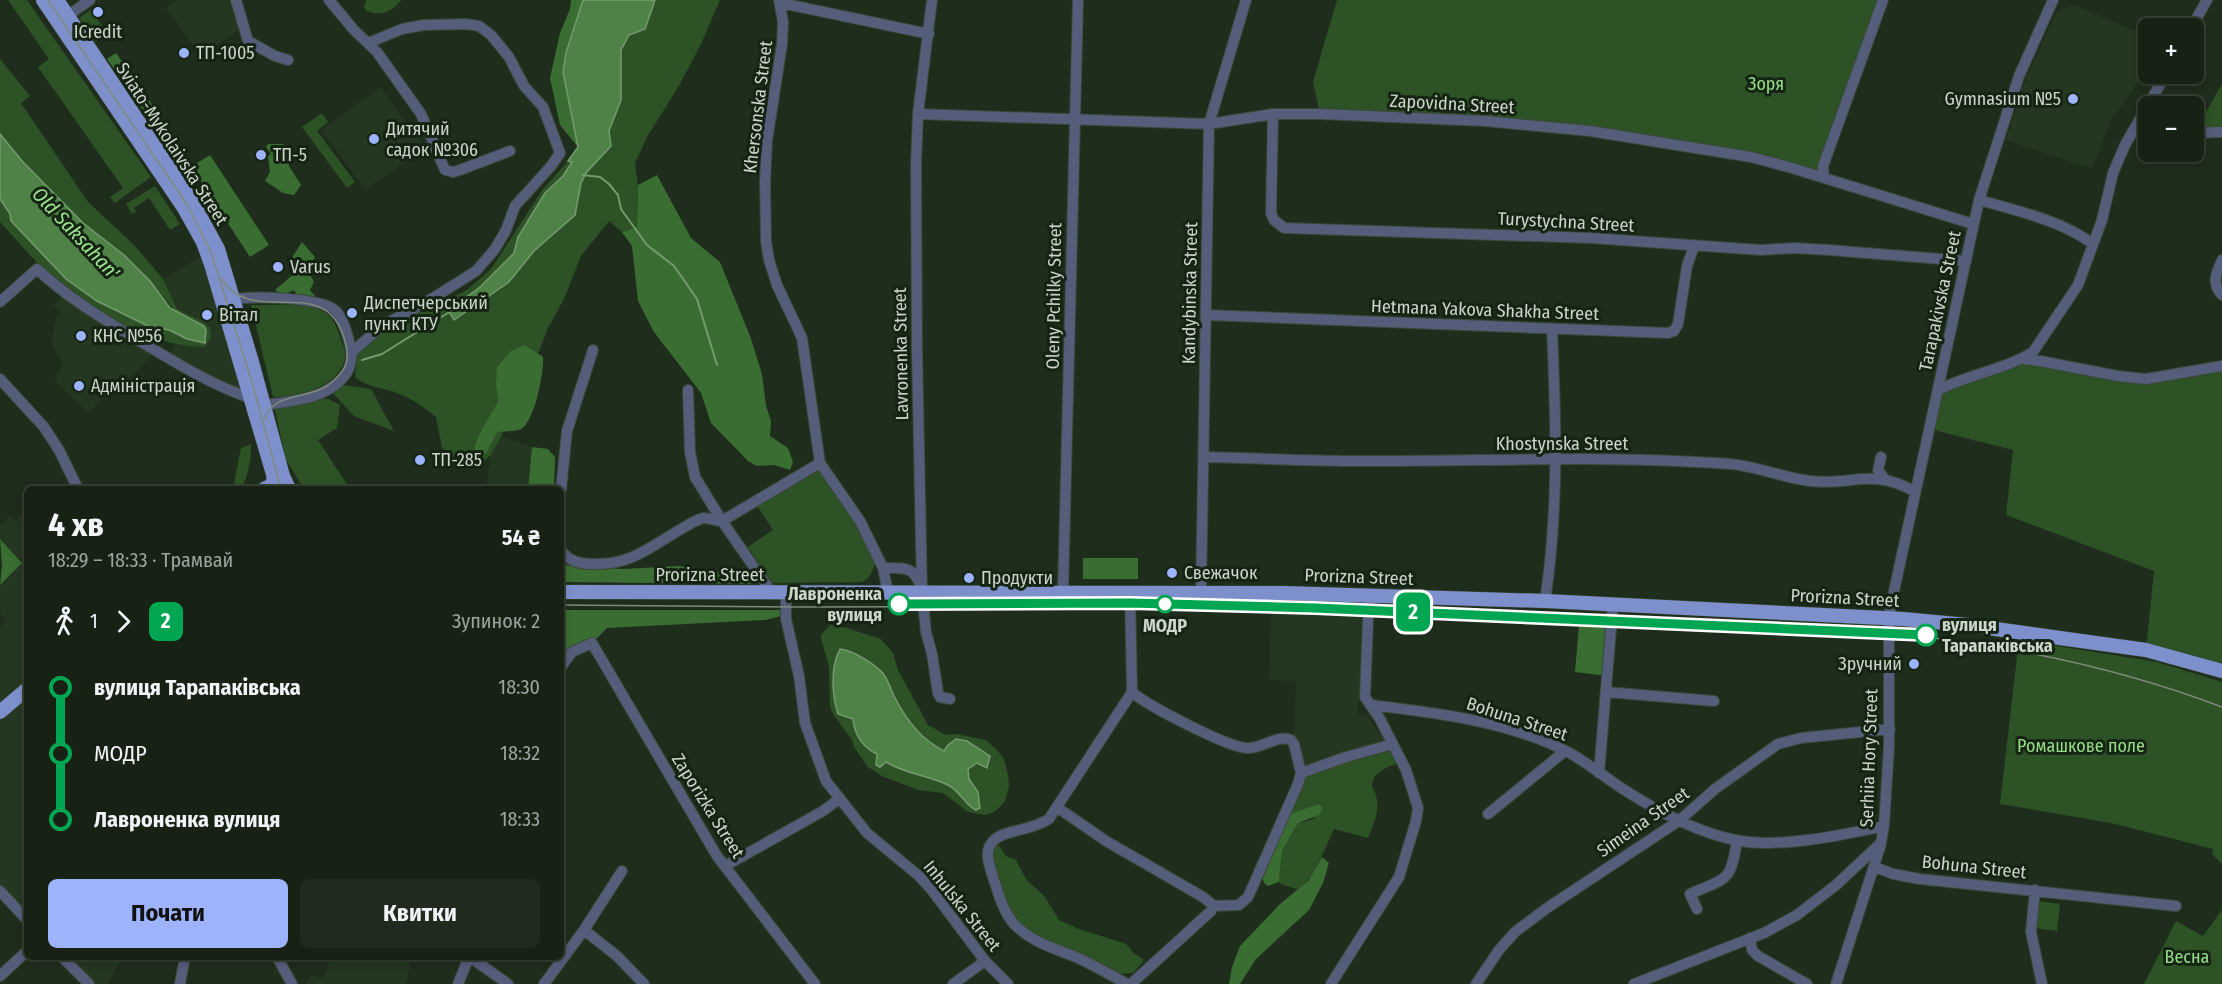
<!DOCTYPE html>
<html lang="uk">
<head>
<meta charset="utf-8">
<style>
  body { margin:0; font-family:"Fira Sans Condensed",sans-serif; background:#202a1e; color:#f1f3f6; height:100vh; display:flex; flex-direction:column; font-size:22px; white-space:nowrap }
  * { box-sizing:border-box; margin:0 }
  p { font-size:20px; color:#9ea4a0 }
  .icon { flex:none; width:33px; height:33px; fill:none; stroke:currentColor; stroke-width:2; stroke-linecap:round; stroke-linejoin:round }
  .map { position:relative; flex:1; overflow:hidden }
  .sheet { position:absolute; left:24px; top:486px; width:540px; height:474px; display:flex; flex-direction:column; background:#172215; border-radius:9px; box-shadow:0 3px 9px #0003,0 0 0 2px #363f34 }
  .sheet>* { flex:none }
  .badge { padding:0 12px; border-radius:9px; font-size:21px; line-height:39px }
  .fabs { position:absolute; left:2138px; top:18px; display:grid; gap:12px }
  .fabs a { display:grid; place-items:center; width:66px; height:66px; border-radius:9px; background:#172215; box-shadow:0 3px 9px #0003,0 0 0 2px #363f34; font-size:30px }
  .map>.badge { position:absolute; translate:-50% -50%; box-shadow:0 0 0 3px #fff }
  .legs { display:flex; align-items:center; gap:9px; height:66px; padding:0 24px; font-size:20px }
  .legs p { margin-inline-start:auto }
  .headline { display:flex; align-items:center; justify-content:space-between; height:102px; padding:0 24px }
  h1 { font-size:33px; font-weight:700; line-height:45px }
  .primary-button { display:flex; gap:12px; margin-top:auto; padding:12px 24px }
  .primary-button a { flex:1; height:69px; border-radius:9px; background:#9db4fd; color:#111; font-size:24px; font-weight:700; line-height:69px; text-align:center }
  .primary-button a+a { background:#202a1e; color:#f1f3f6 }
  ul { padding:0 24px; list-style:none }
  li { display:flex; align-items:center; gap:21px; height:66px; font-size:22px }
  li i { display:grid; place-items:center; width:9px; height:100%; margin:0 8px; background:currentColor }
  li i::after { content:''; width:15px; height:15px; margin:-8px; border:4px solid; border-radius:50%; background:#172215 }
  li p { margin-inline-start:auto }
  li:first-child i { background:linear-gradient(#0000 50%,currentColor 0) }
  li:last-child i { background:linear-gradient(currentColor 50%,#0000 0) }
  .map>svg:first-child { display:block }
  .built { fill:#243721 }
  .green { fill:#2c5226; fill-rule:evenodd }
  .forest { fill:#3a6d31 }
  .water { fill:#4f8246; stroke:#749b6e; stroke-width:1.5 }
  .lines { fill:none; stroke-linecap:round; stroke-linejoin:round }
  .stream { stroke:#749b6e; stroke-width:2 }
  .minor-casing { stroke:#3b4838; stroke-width:12 }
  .major-casing { stroke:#3b4838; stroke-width:15 }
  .minor { stroke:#545d7a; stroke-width:10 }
  .major { stroke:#7e90cb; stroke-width:14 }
  .tram { stroke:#7e8a7c; stroke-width:1.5 }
  .line-1-casing { stroke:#fff; stroke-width:14 }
  .line-1 { stroke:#00a651; stroke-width:9 }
  .poi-dot { fill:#9db4fd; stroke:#152413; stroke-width:2 }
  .stop-1-dot { fill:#fff; stroke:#00a651; stroke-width:3 }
  .labels { text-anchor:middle; stroke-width:6; stroke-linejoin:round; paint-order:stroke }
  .poi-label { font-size:18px; fill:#ccd6ca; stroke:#152413; text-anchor:start }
  .park-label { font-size:18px; fill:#95dd89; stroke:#152413 }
  .street-label { font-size:18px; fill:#ccd6ca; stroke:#152413 }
  .stop-label { font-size:18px; font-weight:bold; fill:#ccd6ca; stroke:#152413; text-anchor:end }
  .water-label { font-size:20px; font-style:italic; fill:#9de590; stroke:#152413 }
</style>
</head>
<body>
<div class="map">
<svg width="2222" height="984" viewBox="0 0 2222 984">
  <rect width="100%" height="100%" fill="#1f2d1c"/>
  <path class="built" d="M 176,0 L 230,0 L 238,11 L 234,15 L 243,27 L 201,57 L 166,8 Z
    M 2074,5 L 2148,36 L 2148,69 L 2111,120 L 2092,169 L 2006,140 L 2026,78 L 2057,12 Z
    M 380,87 L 426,148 L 365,190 L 322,130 Z
    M 207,253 L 250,398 L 168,358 L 176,342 L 197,347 L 202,321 L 177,309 L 163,279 Z
    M 63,296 L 153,353 L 129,380 L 112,394 L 105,396 L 89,413 L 54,380 L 63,364 L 54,350 L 52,341 L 56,318 L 61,312 L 53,305 Z
    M 501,436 L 532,447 L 528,489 L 486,489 L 491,455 Z
    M 27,510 L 27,920 L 0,891 L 0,628 L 7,620 L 0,614 L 0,585 L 22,563 L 0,539 L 0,525 L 10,516 L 16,521 Z
    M 1271,612 L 1369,615 L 1365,697 L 1359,697 L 1358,715 L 1368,716 L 1384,741 L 1302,766 L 1294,735 L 1296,681 L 1269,680 Z
    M 62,957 L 122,957 L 108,984 L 89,984 Z
    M 331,957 L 412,957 L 406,984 L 306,984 L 311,975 L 324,978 Z"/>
  <path class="green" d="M 8,0 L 27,0 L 151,177 L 115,203 L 110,197 L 123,188 L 38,67 L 49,59 Z
    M 366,0 L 401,0 C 391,13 381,16 366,11 L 364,7 Z
    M 655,0 L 720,0 L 701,44 L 680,84 L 647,137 L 635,163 L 638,185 L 637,227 L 622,232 L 609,221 L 581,256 L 564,299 L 547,330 L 524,392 L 491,455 L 483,462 C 463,464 458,460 442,448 L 436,417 C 425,408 413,399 399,394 C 383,387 370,389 355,377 L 357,354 L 376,336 L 398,322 L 467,290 L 491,269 L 543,189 L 568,161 L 572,161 L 563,176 L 545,193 L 518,237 L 514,253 L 479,288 L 448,310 L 509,282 L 534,251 L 574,215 L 581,183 L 586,173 L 611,146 L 609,131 L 621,100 L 621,50 L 629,35 L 645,28 Z
    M 1337,0 L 1883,0 L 1824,178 L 1792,168 L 1590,131 L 1320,114 L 1313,82 Z
    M 91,10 L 108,34 L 96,42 L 79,18 Z
    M 0,59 L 30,96 L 21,103 L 88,202 L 134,245 L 163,279 L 177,309 L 202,321 L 210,328 L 211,337 L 205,347 C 153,347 92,313 54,279 C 35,262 18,241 0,222 L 0,199 L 10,214 L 11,221 L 66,279 L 97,301 L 150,327 L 169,330 L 181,337 L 202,343 L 150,281 L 124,255 L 83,223 L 23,162 L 0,134 Z
    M 2222,84 L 2222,132 L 2194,133 Z
    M 322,113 L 328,122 L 317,131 L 355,182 L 347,188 L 302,127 Z
    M 155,186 L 180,224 L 170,230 L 149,198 L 134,208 L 136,212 L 132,214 L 126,204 Z
    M 251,305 C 270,306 302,302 320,310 C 331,314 336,324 339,334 C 341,341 346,350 345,357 C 341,387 298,397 273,397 Z
    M 2022,359 L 2146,379 L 2222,366 L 2222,671 L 2146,650 L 2154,571 L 2006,515 L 2013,450 L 1930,429 L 1938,390 Z
    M 336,384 L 371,389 L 394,431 L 354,416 L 329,389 Z
    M 310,399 L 329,399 L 340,405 L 337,428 L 318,440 L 350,489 L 304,489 L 286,460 L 274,406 Z
    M 251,444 C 251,461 249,474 241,489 L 239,489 L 234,483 L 241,448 Z
    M 820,463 L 877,557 C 874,567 872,578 862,582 L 772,583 L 748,547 L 773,530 L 755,503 Z
    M 830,625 L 847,628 L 881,639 L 893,653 L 898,670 L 928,725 L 946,735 L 956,734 L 986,740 L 996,749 L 1004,759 L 1008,775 L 1009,787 L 1004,803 L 994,812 L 985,815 L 968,812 L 943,793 L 918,790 L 882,776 L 868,767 L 854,747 L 852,740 L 833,714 L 830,706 L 829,667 L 821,638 L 821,635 ZM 847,650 L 860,656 L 890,686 L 898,704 L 910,722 L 933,745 L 944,751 L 990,756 L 984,767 L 977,763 L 968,769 L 969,779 L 978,792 L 962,796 L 950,786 L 936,780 L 876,760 L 877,753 C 864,749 854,732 853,719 L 850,717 Z
    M 2019,640 L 2157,662 L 2222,682 L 2222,864 L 2212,854 L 2213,849 L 2111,823 L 2000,804 Z
    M 1393,744 L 1401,762 C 1387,768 1373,770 1372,787 C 1383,803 1375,822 1368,838 L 1334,829 C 1324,851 1316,873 1299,890 L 1281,884 L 1279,882 L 1282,851 L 1298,823 L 1314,819 L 1318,804 L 1284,816 L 1301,773 Z
    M 995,843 L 998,844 L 1006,856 L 1016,860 L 1026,879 L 1045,897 L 1059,920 L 1076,928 L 1126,944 L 1135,954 L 1143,959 L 1143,962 L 1133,973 L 1118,974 L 1048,943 L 1020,926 L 1011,910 L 991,867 L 990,858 Z
    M 2039,901 L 2060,904 L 2057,931 L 2036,928 Z
    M 2222,910 L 2222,984 L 2144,984 L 2176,921 L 2203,936 Z"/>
  <path class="forest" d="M 571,0 L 583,0 L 576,127 L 578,147 L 560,125 L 550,78 L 560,33 L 570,9 Z
    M 116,53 L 180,144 L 171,150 L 107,59 Z
    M 268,144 L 283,144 L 289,154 L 289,166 L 301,185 L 294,195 L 283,193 L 265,181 L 270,172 L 268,156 L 271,154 L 266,147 Z
    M 210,155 L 269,245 L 250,257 L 191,167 Z
    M 657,175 L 691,238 L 720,262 L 750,336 L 762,374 L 766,406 L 771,421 L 770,436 L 788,448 L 793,462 L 790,470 L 774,465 L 757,466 L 748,461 L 711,423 L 701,393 L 654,332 L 638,301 L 632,246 L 622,232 L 637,227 L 638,185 Z
    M 302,242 L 315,257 L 309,273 L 314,282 L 310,290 L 315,296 L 309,298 L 298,297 L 294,290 L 283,295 L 275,290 L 296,272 L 289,262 Z
    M 525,345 L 543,357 C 544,372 535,421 521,429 C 515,432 504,431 497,432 L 486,454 L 478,454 L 474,448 L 479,435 L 498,402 L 496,384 L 497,367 L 511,351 Z
    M 532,447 L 548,449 L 555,457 L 554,489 L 528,489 Z
    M 0,539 L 22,563 L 0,585 L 2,565 Z
    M 1083,558 L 1138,558 L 1138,579 L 1083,579 Z
    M 561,565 L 623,569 L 679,566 L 746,575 L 751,584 L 561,582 Z
    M 561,610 L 786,610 L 786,615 L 765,620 L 607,628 L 592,643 L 561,667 Z
    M 1579,625 L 1611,626 L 1608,676 L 1575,672 Z
    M 1318,804 L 1323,808 L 1319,815 L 1298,823 L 1282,851 L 1279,882 L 1268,886 L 1264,883 L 1259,869 L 1284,816 Z
    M 1322,857 L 1329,863 L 1323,883 L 1309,910 L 1256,959 L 1240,984 L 1229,984 L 1232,967 L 1240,946 L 1280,904 L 1308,881 Z"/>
  <path class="water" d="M 583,0 L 655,0 L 645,29 L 629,35 L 621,50 L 621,100 L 609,131 L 611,146 L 586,173 L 581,183 L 575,215 L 534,251 L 509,282 L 454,320 L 448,310 L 479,288 L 514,253 L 518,237 L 545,193 L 563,176 L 572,162 L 568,161 L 578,147 L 563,72 L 566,53 Z
    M 0,134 L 23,162 L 83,223 L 124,255 L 150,281 L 170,308 L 204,326 L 206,330 L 205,343 L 187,339 L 169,330 L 150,327 L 97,301 L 66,279 L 11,221 L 10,214 L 0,199 Z
    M 840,649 C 854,651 871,662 881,671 C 888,678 890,688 894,696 C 905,718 922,740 944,751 L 948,745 L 956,739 L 967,741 L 990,756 L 987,768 L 977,763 L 968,769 L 969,779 L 978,792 L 980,808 L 976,810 C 965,805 960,791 948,785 C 928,775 905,774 886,762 L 880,767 L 876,765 L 877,754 C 863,748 854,734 853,719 L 838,714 C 832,694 830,668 840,649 Z"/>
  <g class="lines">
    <path class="stream" d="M 583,175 L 600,177 L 609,184 L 618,195 L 621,209 L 647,245 L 674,266 L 697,299 L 717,365
      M 362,360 L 382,354 L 451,311"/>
    <defs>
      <path id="minor" d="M 236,0 L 248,41 L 275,56 L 288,60
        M 329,0 L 354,30 L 377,52 L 421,114 L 445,170 L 453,172 L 460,170 L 510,151
        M 779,0 L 783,22 L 782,44 L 767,141 L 765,182 L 766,241 L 769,260 L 777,285 L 802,338 L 820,463 L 860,521 L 883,568 C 901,568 913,565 920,585
        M 932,0 L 918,114 L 916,164 L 917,350 L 922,593 L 926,632 L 932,654 L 938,693 L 940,697 L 950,699
        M 781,3 L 929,34
        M 63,19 L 90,0
        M 2191,28 L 2207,0
        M 918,114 L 1209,124 L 1273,114 L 1320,114 L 1485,121 L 1590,131 L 1751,157 L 1792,168 L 1973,224
        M 1273,114 L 1271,213 L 1274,220 L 1284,228 L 1591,238 L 1761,250 L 1794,248 L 1829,250 L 1966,261
        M 2193,133 L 2222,132
        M 1824,178 L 1823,166 L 1883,0
        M 1979,200 C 2018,211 2060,220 2093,244
        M 2222,260 C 2216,274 2211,283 2222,295
        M 228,300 C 248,295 322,297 336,311 C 344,320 347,334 350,345 C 354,361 349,375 335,385 C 313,402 283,401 256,407
        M 0,302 L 37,269 C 69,299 105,320 143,343 C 178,364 212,385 250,398 L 254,397
        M 1206,315 L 1668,333 L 1674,331 L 1678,324 L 1687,266 L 1694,246
        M 352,352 L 382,326 L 433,298 L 476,271 L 495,249 L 506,230 L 515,206 L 551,166 L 560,153 L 543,107 L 524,86 L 509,57 L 491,35 L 479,26 L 466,24 L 424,25 L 402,29 L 368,43
        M 2022,359 L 2040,361 L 2118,376 L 2146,379 L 2222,366
        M 0,379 L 44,427 L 59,450 L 78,489
        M 688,390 L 690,452 L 695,477 L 722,521 L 772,593
        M 1938,390 C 1969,374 2004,370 2033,352 L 2078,285 L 2102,220 L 2113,173 L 2125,145 L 2166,74
        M 1204,457 C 1261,458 1319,462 1376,461 C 1494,461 1612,455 1730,464 C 1757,466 1783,478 1810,481 C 1852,486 1873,467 1915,492
        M 1881,457 L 1878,470 L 1884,478
        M 561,490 L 567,431 L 593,350
        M 561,550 C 569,562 580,564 594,564 C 632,565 651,546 683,528 C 688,525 697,519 704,518 C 709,518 716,521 722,521 L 820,463
        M 883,568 L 888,593
        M 1063,592 L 1078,0
        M 1201,592 L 1209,124 L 1246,0
        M 786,593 L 786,619 L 799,676 L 805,723 L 826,781 L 867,833 L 919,876 L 931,889 L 985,961 L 1008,984
        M 1545,601 C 1559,510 1556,420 1552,329
        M 561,667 L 572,652 L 592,643 L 717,856 L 815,984
        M 1132,692 C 1146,705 1229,748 1247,748 C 1263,749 1276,734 1291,740 L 1294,744 L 1301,773 L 1298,784 L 1248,897 L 1239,905 L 1214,906
        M 1606,692 L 1714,701
        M 1372,705 C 1437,713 1507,721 1566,751 C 1587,762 1604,777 1623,789 C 1657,811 1696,832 1735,840 C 1777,849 1843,835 1884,826
        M 1301,773 L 1346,757 L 1393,744
        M 1599,773 L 1613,604
        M 1058,808 L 1106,841 L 1203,897 L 1214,906 L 1211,911 L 1131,984
        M 1488,814 L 1565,751
        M 725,866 L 823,811 L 839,799
        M 1875,867 L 1893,874 L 1920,879 L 2176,906
        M 2035,890 L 2031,932 L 2042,984
        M 0,891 L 27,920
        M 1697,909 L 1690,894 C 1728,877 1730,883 1737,841
        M 584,930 L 617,956 L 644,984
        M 1750,938 L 1752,950 L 1758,956 L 1807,984
        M 62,957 L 89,984
        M 277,957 L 292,984
        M 470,957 L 508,984
        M 0,976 L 27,951
        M 180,984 L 185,957
        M 458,984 L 469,957
        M 544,984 L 584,930 L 622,871
        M 953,984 L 985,961
        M 1127,984 C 1111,975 1095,966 1078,958 C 1056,949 1031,942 1014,924 C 1003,912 997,889 992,874 C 988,861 984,850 994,840 C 1005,830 1033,830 1049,819 L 1132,692 L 1130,592
        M 1331,984 L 1399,877 L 1416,821 L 1418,808 L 1406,770 L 1380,719 L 1365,697 L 1369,594
        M 1476,984 L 1499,950 L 1515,932 L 1547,908 L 1680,820 L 1715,789 L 1778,744 L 1801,738 L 1890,729
        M 1634,984 L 1764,933 L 1797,915 L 1836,885 L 1881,843 L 1884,826 L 1889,746 L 1889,618 L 1894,591 L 1979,200 L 2019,76 L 2053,0
        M 1836,984 L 1881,844"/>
      <path id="major" d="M 43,0 L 184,208 L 203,242 L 211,264 L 273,474 L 274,484 L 264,489
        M 57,0 L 193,203 L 218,249 L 252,362 L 283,476 L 289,489
        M 561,592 L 1284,593 L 1545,601 L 1903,619 L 1967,625 L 2146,650 L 2222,671
        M 0,712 L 27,689"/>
    </defs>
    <use href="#minor" class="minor-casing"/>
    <use href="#major" class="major-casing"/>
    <use href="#minor" class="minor"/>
    <use href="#major" class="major"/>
    <path class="tram" d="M 48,0 L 188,206 L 211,252 L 252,382 L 281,489
      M 222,279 C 253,330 325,269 345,341 C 349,354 348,366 339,375 C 334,381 328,386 321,389 C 302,398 269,395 265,421
      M 561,605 L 788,607 L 1165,606 L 1315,609 L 1926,637 C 2027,649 2127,671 2222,707"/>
  </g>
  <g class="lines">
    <defs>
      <path id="line-1" d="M 899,604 L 1130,603 L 1315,608 L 1926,635"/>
    </defs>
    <use href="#line-1" class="line-1-casing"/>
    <use href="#line-1" class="line-1"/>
  </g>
  <g class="poi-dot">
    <circle cx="98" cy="12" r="6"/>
    <circle cx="184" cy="53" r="6"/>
    <circle cx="2073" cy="99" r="6"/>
    <circle cx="374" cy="139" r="6"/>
    <circle cx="261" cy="155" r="6"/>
    <circle cx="278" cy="267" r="6"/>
    <circle cx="352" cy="313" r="6"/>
    <circle cx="207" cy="315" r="6"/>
    <circle cx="81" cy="336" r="6"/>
    <circle cx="79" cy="386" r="6"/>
    <circle cx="420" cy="460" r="6"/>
    <circle cx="1172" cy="573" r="6"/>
    <circle cx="969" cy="578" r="6"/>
    <circle cx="1914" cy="664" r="6"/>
  </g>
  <g class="stop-1-dot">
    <circle cx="899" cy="604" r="10"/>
    <circle cx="1165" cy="604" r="8"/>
    <circle cx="1926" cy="635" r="10"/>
  </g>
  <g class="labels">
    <g class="poi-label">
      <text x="98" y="38" text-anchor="middle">ICredit</text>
      <text x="196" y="59">ТП-1005</text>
      <text x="2061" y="105" text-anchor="end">Gymnasium №5</text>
      <text x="386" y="135">Дитячий<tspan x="386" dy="21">садок №306</tspan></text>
      <text x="273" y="161">ТП-5</text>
      <text x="290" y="273">Varus</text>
      <text x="364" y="309">Диспетчерський<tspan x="364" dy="21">пункт КТУ</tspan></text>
      <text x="219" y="321">Вітал</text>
      <text x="93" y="342">КНС №56</text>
      <text x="91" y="392">Адміністрація</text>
      <text x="432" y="466">ТП-285</text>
      <text x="1184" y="579">Свежачок</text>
      <text x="981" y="584">Продукти</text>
      <text x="1902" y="670" text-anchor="end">Зручний</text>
    </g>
    <g class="park-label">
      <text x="1766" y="90">Зоря</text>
      <text x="2081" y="752">Ромашкове поле</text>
      <text x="2187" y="963">Весна</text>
    </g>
    <g class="street-label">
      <text transform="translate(1452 104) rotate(3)" y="6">Zapovidna Street</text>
      <text transform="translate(758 107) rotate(-83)" y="6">Khersonska Street</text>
      <text transform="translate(172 144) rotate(57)" y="6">Sviato-Mykolaivska Street</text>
      <text transform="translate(1566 222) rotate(3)" y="6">Turystychna Street</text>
      <text transform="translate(1190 293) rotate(-89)" y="6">Kandybinska Street</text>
      <text transform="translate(1054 296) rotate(-89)" y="6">Oleny Pchilky Street</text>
      <text transform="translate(1940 301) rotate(-78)" y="6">Tarapakivska Street</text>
      <text transform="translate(1485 310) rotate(2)" y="6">Hetmana Yakova Shakha Street</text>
      <text transform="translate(901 354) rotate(-91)" y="6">Lavronenka Street</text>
      <text x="1562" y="450">Khostynska Street</text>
      <text x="710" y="581">Prorizna Street</text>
      <text transform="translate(1359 577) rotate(2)" y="6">Prorizna Street</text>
      <text transform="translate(1845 598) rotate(3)" y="6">Prorizna Street</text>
      <text transform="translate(1517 719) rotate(18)" y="6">Bohuna Street</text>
      <text transform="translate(1869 758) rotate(-88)" y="6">Serhiia Hory Street</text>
      <text transform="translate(708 806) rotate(58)" y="6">Zaporizka Street</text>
      <text transform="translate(1643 822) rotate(-35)" y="6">Simeina Street</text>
      <text transform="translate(1974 867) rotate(6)" y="6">Bohuna Street</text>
      <text transform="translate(962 906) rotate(51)" y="6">Inhulska Street</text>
    </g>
    <g class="stop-label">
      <text x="882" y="600">Лавроненка<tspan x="882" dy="21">вулиця</tspan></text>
      <text x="1942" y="631" text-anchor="start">вулиця<tspan x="1942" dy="21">Тарапаківська</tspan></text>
      <text x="1165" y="632" text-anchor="middle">МОДР</text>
    </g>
    <g class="water-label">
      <text transform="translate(76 233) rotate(47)" y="7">Old Saksahan'</text>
    </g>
  </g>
</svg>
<div class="fabs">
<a>+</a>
<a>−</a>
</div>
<b class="badge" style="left:1413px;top:612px;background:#00a651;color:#fff">2</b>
<section class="sheet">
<div class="headline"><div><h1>4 хв</h1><p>18:29 – 18:33 · Трамвай</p></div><b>54 ₴</b></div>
<div class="legs"><svg class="icon" aria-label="walk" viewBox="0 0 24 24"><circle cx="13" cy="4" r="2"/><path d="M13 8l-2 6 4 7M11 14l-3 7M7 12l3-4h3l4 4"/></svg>1<svg class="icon" aria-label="forward" viewBox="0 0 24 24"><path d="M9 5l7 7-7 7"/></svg><b class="badge" style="background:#00a651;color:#fff">2</b><p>Зупинок: 2</p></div>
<ul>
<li><i style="color:#00a651"></i><b>вулиця Тарапаківська</b><p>18:30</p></li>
<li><i style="color:#00a651"></i><span>МОДР</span><p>18:32</p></li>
<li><i style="color:#00a651"></i><b>Лавроненка вулиця</b><p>18:33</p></li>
</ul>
<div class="primary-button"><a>Почати</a><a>Квитки</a></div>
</section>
</div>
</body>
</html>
